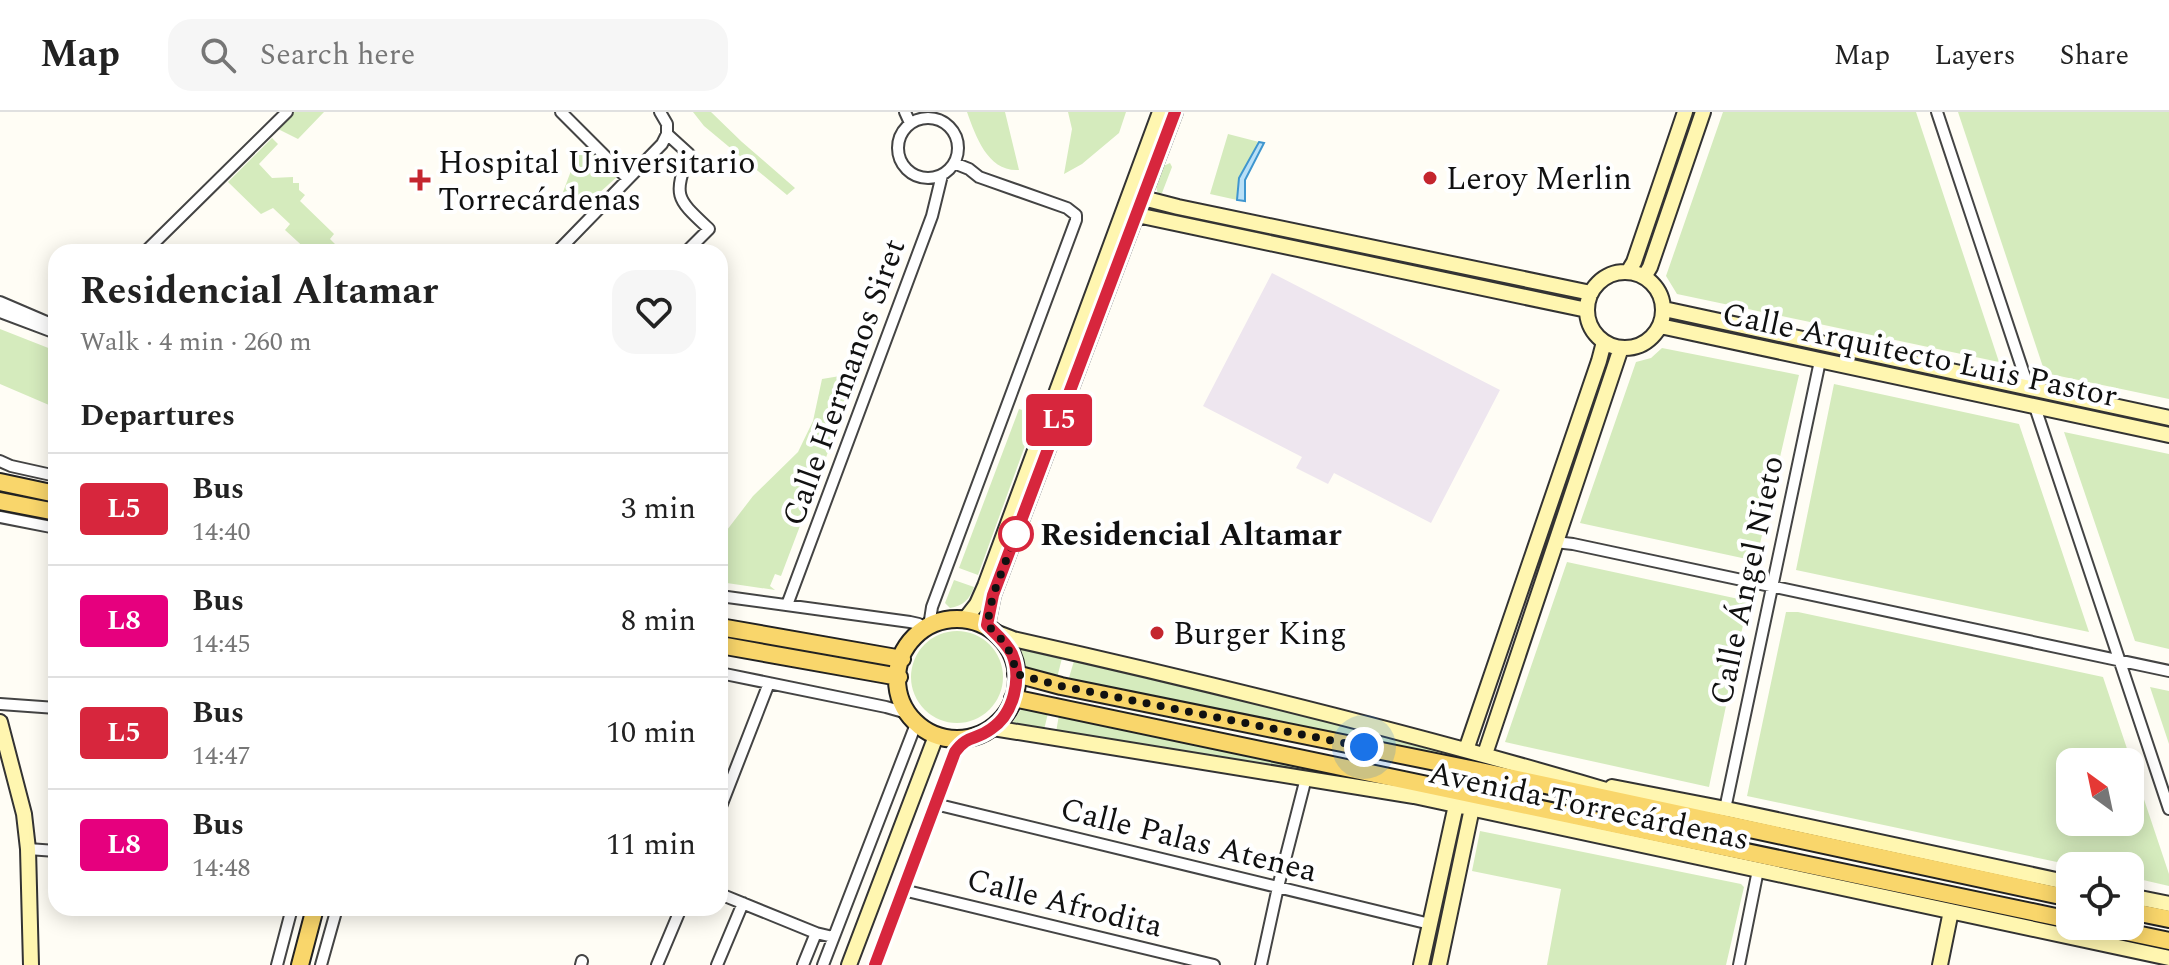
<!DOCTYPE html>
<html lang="en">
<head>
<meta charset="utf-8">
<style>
  body { margin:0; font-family:Spectral,serif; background:#f6f6f6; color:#222; height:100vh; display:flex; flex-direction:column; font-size:30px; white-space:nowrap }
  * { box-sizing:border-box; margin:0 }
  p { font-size:26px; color:#767676 }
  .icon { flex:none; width:44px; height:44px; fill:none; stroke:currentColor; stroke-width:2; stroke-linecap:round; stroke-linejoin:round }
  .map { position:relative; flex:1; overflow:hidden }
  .panel { position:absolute; left:48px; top:132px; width:680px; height:672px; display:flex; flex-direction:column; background:#fff; border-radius:24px; box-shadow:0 4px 20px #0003 }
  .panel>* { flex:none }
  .badge { padding:0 16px; border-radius:6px; font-size:28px; line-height:52px }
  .needle { width:52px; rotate:327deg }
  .controls { position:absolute; left:2056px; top:636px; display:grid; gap:16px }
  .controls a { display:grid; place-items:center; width:88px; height:88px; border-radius:16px; background:#fff; box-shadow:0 4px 20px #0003; font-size:40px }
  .you { position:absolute; width:40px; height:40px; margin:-20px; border:6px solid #fff; border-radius:50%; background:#1a73e8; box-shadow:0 0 0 12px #1a73e833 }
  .map>.badge { position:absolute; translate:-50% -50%; box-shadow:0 0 0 4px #fff }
  h2 { padding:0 32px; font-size:30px; line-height:72px }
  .round { display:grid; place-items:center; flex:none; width:84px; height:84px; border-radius:24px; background:#f6f6f6 }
  .head { display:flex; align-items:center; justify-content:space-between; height:136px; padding:0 32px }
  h1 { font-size:38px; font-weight:700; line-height:60px }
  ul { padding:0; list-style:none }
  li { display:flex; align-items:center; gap:24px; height:112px; padding:0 32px; border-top:2px solid #e0e0e0 }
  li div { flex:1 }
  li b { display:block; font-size:30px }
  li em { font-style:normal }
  li .badge { min-width:88px; font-weight:700; text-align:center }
  header { display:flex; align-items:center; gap:48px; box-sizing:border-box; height:112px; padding:0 40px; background:#fff; border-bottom:2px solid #e0e0e0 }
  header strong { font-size:38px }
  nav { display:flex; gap:44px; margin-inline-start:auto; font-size:28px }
  .search { width:560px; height:72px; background:#f6f6f6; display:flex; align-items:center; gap:20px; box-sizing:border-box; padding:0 28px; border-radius:24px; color:#767676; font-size:30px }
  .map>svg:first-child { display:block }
  .industrial { fill:#eee6ef }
  .green { fill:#d5ebbd; fill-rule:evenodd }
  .water { fill:#b9e0f7; stroke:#3f96cf; stroke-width:2 }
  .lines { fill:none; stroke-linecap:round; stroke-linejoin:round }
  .street-casing { stroke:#444; stroke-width:14 }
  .secondary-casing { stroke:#333; stroke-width:18 }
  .primary-casing { stroke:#222; stroke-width:20 }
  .street { stroke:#fff; stroke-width:10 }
  .secondary { stroke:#fff6b0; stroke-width:14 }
  .primary { stroke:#f9d66b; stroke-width:16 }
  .line-casing { stroke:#fff; stroke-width:18 }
  .line { stroke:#d7263d; stroke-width:12 }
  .walk { stroke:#111; stroke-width:8; stroke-dasharray:0 14.4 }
  .poi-dot { fill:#c4262e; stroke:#fff; stroke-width:3 }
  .stop-dot { fill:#fff; stroke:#d7263d; stroke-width:4 }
  .labels { text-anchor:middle; stroke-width:8; stroke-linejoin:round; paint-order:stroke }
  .poi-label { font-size:32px; fill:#111; stroke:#fff; text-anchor:start }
  .street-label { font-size:32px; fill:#111; stroke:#fff }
  .stop-label { font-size:32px; font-weight:bold; fill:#111; stroke:#fff; text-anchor:start }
</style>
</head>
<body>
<header>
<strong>Map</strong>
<div class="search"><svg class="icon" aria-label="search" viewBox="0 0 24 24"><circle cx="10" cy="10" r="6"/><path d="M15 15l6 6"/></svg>Search here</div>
<nav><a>Map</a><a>Layers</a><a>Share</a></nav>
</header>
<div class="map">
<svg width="2169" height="853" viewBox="0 0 2169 853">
  <rect width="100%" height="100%" fill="#fffdf5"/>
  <path class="industrial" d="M 1272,161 L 1500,278 L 1431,411 L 1334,361 L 1328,372 L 1296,356 L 1302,345 L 1203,294 Z"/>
  <path class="green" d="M 286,0 L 324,0 L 298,27 L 272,14 Z
    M 693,0 L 711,0 L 742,30 L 795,76 L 787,83 L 704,14 Z
    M 967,0 L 1005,0 L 1019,58 C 988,60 976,25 967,0 Z
    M 1068,0 L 1126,0 L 1119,21 L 1082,52 L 1064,62 L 1072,17 Z
    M 1723,0 L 1916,0 L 1999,250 L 1677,182 L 1666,164 Z
    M 1958,0 L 2169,0 L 2169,287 L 2045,261 Z
    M 1228,22 L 1259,30 L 1239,66 L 1237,88 L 1210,82 Z
    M 272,26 L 278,32 L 259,52 L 272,66 L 293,65 L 293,71 L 299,71 L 299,78 L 305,83 L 300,89 L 334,122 L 330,127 L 337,134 L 332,140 L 309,140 L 285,118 L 290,112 L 273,96 L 261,102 L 228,70 Z
    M 586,34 L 617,65 L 581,97 L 563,80 L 577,43 Z
    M 1170,51 L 1172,55 L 1162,81 L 1158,82 L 1155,72 L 1161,55 Z
    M 0,217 L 56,239 L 56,296 L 0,272 Z
    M 1662,236 L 1799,263 L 1756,449 L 1580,411 L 1636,250 L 1651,246 Z
    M 858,261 L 781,464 L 775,462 L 770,474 L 775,478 L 720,470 L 720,421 L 727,418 L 753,384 L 798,340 L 813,309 L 822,267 Z
    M 1834,272 L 2019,312 L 2089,520 L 1796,458 Z
    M 1019,297 L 1032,301 L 1038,298 L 978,463 L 959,456 Z
    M 2064,320 L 2169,342 L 2169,537 L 2135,529 Z
    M 1567,450 L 1748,489 L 1709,675 L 1505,630 Z
    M 954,468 L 974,475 C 970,487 963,494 950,496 L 945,491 Z
    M 1786,500 L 1798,500 L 2103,565 L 2169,762 L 2169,774 L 2130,765 L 2130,754 L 2076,754 L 1747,684 ZM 2130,650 L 2130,710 L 2070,710 L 2070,650 Z
    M911 565a46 46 0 1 1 92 0a46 46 0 1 1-92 0Z
    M 1023,536 L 1062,546 L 1057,566 L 1027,558 L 1021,538 Z
    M 1074,549 L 1382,622 L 1525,661 L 1068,569 Z
    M 2150,575 L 2169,579 L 2169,632 Z
    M 1022,596 L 1048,601 L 1044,618 L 1011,613 Z
    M 1059,603 L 2169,837 L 2169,839 L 1056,620 Z
    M 1480,719 L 1741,772 L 1744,775 L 1726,853 L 1547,853 L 1561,777 L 1472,759 Z"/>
  <path class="water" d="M 1259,30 L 1264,31 L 1245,68 L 1245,89 L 1237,88 L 1239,66 Z"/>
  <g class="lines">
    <defs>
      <path id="street" d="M 561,0 L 627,66
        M 660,0 L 667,12 L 667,22 L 689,42 C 673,85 676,86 709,117 L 686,140
        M 905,0 L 910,11
        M 1937,0 L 2029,277
        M898 36a30 30 0 1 1 60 0a30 30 0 1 1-60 0Z
        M 145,140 L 287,0
        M 557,140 L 662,32 L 667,22
        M 0,190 L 56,214
        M 0,200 L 56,221
        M 2035,295 L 2169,697
        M 0,349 L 11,354 L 56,364
        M 0,405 L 56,416
        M 1555,430 L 1573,432 L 2169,559
        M 720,484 L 910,510 L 919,512 L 923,517
        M 787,493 L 932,104 L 942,63
        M 929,514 L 932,495 L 1076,108 L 1076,103 L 1067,96 L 979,65 L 969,57 L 954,51
        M 720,561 L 886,595 L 907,601
        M 0,592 L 56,596
        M 935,692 L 1430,812
        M 720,697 L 769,571
        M 1725,697 L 1820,249
        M 28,737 L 56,739
        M 903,778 L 1214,853
        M 720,782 L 816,821 L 833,825
        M 277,853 L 292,796
        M 321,853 L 337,796
        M 581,853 L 582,849
        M 657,853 L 681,796
        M 717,853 L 743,791
        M 803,853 L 816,821
        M 823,853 L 916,612
        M 875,853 L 943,670 L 955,640 L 963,629
        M 1261,853 L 1278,775 L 1306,666
        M 1739,853 L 1758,758"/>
      <path id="secondary" d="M 1143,86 L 1178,95 L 1591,181
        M 1137,103 L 1587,198
        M 1628,160 L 1634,150 L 1685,0
        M1587 198a38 38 0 1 1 76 0a38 38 0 1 1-76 0Z
        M 1644,165 L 1650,155 L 1703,0
        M 1664,197 L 2169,306
        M 1660,214 L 2169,323
        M 966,506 L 977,492 L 985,474 L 1160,0
        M 987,513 L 993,483 L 1175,0
        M 995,520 L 1013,527 C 1218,573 1422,623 1623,683
        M 0,610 L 24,702 L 28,737 L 31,853
        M 993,616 L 1414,684 L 2169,846
        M 1466,638 L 1599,249 L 1604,230
        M 1485,642 L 1621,236
        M 1612,675 L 1731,698 L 2070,771
        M 2130,784 L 2169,792
        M 849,853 L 936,624
        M 1421,853 L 1456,693
        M 1439,853 L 1472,696
        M 1940,853 L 1951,799"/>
      <path id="primary" d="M 0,370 L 56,382
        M 0,389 L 56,400
        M897 567a60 60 0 1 1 120 0a60 60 0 1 1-120 0Z
        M 720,515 L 902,547
        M 720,533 L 899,565
        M 1016,562 L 1061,574 L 1485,660 L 2070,786
        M 1013,586 L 2070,808
        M 2130,799 L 2169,807
        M 2098,814 L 2169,829
        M 300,853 L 315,796"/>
    </defs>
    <use href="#street" class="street-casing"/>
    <use href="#secondary" class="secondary-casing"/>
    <use href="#primary" class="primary-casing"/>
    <use href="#street" class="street"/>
    <use href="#secondary" class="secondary"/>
    <use href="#primary" class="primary"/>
  </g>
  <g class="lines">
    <defs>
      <path id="line" d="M 875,853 L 955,640 C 968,622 975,629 991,617 C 1014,602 1022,566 1012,542 C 1006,530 996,522 987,513 L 993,483 L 1175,0"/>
    </defs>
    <use href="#line" class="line-casing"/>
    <use href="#line" class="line"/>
    <path class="walk" d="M 1016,422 L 993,483 L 987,513 C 1004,528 1013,540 1016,562 L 1061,574 L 1364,635"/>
  </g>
  <g class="poi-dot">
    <circle cx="1430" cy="66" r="8"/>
    <path d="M416 56h8v8h8v8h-8v8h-8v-8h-8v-8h8z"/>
    <circle cx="1157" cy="521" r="8"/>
  </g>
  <circle class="stop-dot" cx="1016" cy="422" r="16"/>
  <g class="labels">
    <g class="poi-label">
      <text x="438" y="61">Hospital Universitario<tspan x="438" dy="37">Torrecárdenas</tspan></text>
      <text x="1446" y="77">Leroy Merlin</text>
      <text x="1173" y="532">Burger King</text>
    </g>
    <g class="street-label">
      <text transform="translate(1920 242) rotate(12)" y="11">Calle Arquitecto Luis Pastor</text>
      <text transform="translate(843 270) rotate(-70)" y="11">Calle Hermanos Siret</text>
      <text transform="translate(1746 468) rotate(-78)" y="11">Calle Ángel Nieto</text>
      <text transform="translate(1589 693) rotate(12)" y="11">Avenida Torrecárdenas</text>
      <text transform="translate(1189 727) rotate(14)" y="11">Calle Palas Atenea</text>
      <text transform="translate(1065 790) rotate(14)" y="11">Calle Afrodita</text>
    </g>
    <g class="stop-label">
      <text x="1040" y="433">Residencial Altamar</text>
    </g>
  </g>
</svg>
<div class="controls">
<a><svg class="needle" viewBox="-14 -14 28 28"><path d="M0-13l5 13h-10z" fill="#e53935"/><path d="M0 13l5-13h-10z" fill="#767676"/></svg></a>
<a><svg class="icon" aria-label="locate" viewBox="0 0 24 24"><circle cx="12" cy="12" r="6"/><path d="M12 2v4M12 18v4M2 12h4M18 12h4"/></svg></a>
</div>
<div class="you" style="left:1364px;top:635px"></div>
<b class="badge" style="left:1059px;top:308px;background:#d7263d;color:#fff">L5</b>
<section class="panel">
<div class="head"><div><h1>Residencial Altamar</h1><p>Walk · 4 min · 260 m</p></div><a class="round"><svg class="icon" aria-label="heart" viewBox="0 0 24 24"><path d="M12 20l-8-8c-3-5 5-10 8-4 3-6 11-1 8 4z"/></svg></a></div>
<h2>Departures</h2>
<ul>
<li><span class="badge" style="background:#d7263d;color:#fff">L5</span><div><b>Bus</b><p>14:40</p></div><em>3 min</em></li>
<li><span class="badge" style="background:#e6007e;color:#fff">L8</span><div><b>Bus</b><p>14:45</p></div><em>8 min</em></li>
<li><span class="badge" style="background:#d7263d;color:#fff">L5</span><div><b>Bus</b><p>14:47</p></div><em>10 min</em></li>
<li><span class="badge" style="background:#e6007e;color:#fff">L8</span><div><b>Bus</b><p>14:48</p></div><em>11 min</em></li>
</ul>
</section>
</div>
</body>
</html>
